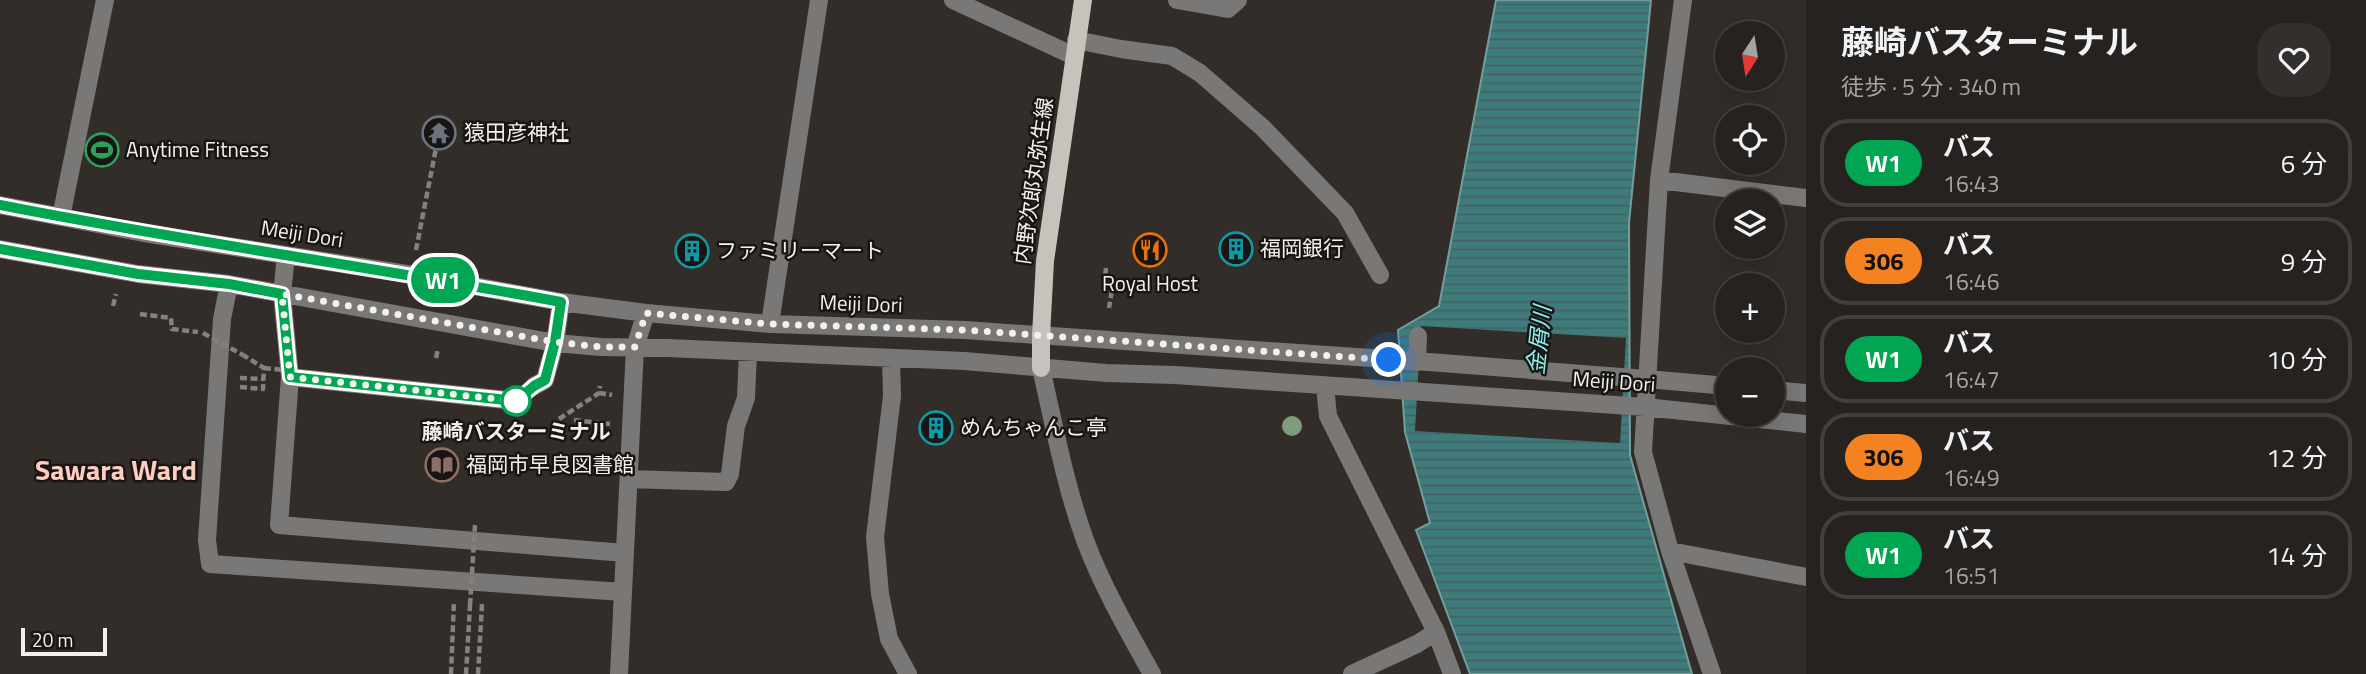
<!DOCTYPE html>
<html lang="ja">
<head>
<meta charset="utf-8">
<style>
  body { margin:0; font-family:"Titillium Web","Noto Sans JP",sans-serif; background:#322f2c; color:#f1f3f6; height:100vh; display:flex; flex-direction:column; font-size:26px; white-space:nowrap }
  * { box-sizing:border-box; margin:0 }
  p { font-size:23px; color:#a4a4a4 }
  .icon { flex:none; width:38px; height:38px; fill:none; stroke:currentColor; stroke-width:2; stroke-linecap:round; stroke-linejoin:round }
  .map { position:relative; flex:1; overflow:hidden }
  .sheet { display:flex; flex-direction:column; background:#26221f; width:560px }
  .sheet>* { flex:none }
  .badge { padding:0 14px; border-radius:23px; font-size:24px; line-height:46px }
  .needle { width:46px; rotate:192deg }
  .tools { position:absolute; left:1715px; top:21px; display:grid; gap:14px }
  .tools a { display:grid; place-items:center; width:70px; height:70px; border-radius:50%; background:#26221f; box-shadow:0 7px 28px #0002,0 0 0 2px #423f3d; font-size:35px }
  .scale { position:absolute; left:21px; bottom:18px; width:86px; box-sizing:border-box; padding-left:7px; border:4px solid #f3f0ed; border-top:0; font-size:19px; line-height:24px; white-space:nowrap; color:#f3f0ed; -webkit-text-stroke:5px #181614; paint-order:stroke }
  .you { position:absolute; width:35px; height:35px; margin:-18px; border:5px solid #fff; border-radius:50%; background:#1a73e8; box-shadow:0 0 0 10px #1a73e833 }
  .map>.badge { position:absolute; translate:-50% -50%; box-shadow:0 0 0 4px #fff }
  .round { display:grid; place-items:center; flex:none; width:74px; height:74px; border-radius:28px; background:#322f2c }
  .summary { display:flex; align-items:center; justify-content:space-between; height:119px; padding:0 35px }
  h1 { font-size:33px; font-weight:700; line-height:52px }
  ul { padding:0; list-style:none }
  li { display:flex; align-items:center; gap:21px; height:88px; margin:0 14px 10px; padding:0 21px; border:4px solid #423f3d; border-radius:28px }
  li div { flex:1 }
  li b { display:block; font-size:26px }
  li em { font-style:normal }
  li .badge { min-width:77px; font-weight:700; text-align:center }
  main { display:flex; flex:1; min-height:0 }
  .map>svg:first-child { display:block }
  .water { fill:url(#water-rules); stroke:#749e9d; stroke-width:2 }
  .pier { fill:#322d29 }
  .lines { fill:none; stroke-linecap:round; stroke-linejoin:round }
  .path { stroke:#85817d; stroke-width:4.5; stroke-dasharray:7 3.5; stroke-linecap:butt }
  .minor { stroke:#7a7876; stroke-width:18 }
  .major { stroke:#c6c3bd; stroke-width:18 }
  .path-bridge { stroke:#85817d; stroke-width:4.5; stroke-dasharray:7 3.5; stroke-linecap:butt }
  .minor-bridge { stroke:#7a7876; stroke-width:18 }
  .tree { fill:#7f9b7b }
  .line-casing { stroke:#fff; stroke-width:16 }
  .line { stroke:#00a651; stroke-width:10 }
  .walk { stroke:#f3f0ed; stroke-width:7; stroke-dasharray:0 12.6 }
  .stop-dot { fill:#fff; stroke:#00a651; stroke-width:3.5 }
  .labels { text-anchor:middle; stroke-width:5; stroke-linejoin:round; paint-order:stroke }
  .poi-label { font-size:21px; fill:#f3f0ed; stroke:#181614; text-anchor:start }
  .street-label { font-size:21px; fill:#f3f0ed; stroke:#181614 }
  .stop-label { font-size:21px; font-weight:bold; fill:#f3f0ed; stroke:#181614 }
  .water-label { font-size:23px; font-style:italic; fill:#8aedee; stroke:#181614 }
  .district-label { font-size:28px; font-weight:bold; fill:#fecdbf; stroke:#181614 }
</style>
</head>
<body>
<main>
<div class="map">
<svg width="1806" height="674" viewBox="0 0 1806 674">
  <defs>
    <pattern id="water-rules" width="6" height="5" patternUnits="userSpaceOnUse" patternTransform="scale(1.75)"><rect width="6" height="5" fill="#3e7b7b"/><path d="M0 2.5h6" fill="none" stroke="#446261"/></pattern>
  </defs>
  <rect width="100%" height="100%" fill="#322d29"/>
  <path class="water" d="M 1496,0 L 1651,0 L 1629,223 L 1630,455 L 1692,674 L 1470,674 L 1416,530 L 1430,523 L 1405,432 L 1398,330 L 1439,306 Z"/>
  <path class="pier" d="M 1421,326 L 1626,338 L 1620,443 L 1415,431 Z"/>
  <g class="lines">
    <path class="path" d="M 416,250 L 437,143
      M 1106,268 L 1105,277 L 1114,278 L 1109,308
      M 113,306 L 116,294
      M 140,314 L 171,318 L 172,329 L 198,332
      M 436,358 L 438,349
      M 240,378 L 264,379
      M 240,387 L 263,389 L 264,368 L 243,355
      M 599,393 L 612,395
      M 559,419 L 599,393 L 600,386
      M 574,420 L 610,424
      M 451,674 L 454,601
      M 466,674 L 470,605
      M 478,674 L 482,604"/>
    <path class="minor" d="M 953,0 L 1074,56
      M 1177,0 L 1228,9 L 1238,0
      M 1683,0 L 1659,180 L 1643,452 L 1670,551 L 1806,577
      M 1076,40 L 1121,49 L 1172,56 L 1200,73 L 1263,128 L 1345,213 L 1380,275
      M 1659,180 L 1806,198
      M 0,205 L 144,233 L 420,276 L 561,302 L 646,313 L 770,324 L 965,330 L 1429,362
      M 61,217 L 105,0
      M 0,249 L 138,274 L 229,284 L 555,343 L 601,347 L 667,348 L 964,361 L 1106,373 L 1175,375 L 1645,407 L 1806,424
      M 286,255 L 282,294 L 290,377 L 279,525 L 625,553
      M 229,284 L 222,319 L 207,540 L 210,564 L 623,592
      M 770,324 L 819,0
      M 891,358 L 892,396 L 875,537 L 880,594 L 889,639 L 908,674
      M 1417,362 L 1418,336
      M 1041,368 C 1054,425 1065,485 1085,540 C 1102,586 1128,631 1152,674
      M 290,377 L 516,401
      M 1647,379 L 1727,386
      M 534,386 L 545,380 L 555,343 L 561,302
      M 1325,386 L 1328,416 L 1436,632 L 1452,674
      M 1773,390 L 1806,393
      M 629,479 L 726,482 L 730,474 L 736,426 L 746,398 L 748,352
      M 1670,551 L 1712,674
      M 619,674 L 635,347 L 646,313
      M 1352,674 L 1417,644 L 1436,632"/>
    <path class="major" d="M 1041,368 L 1041,336 L 1045,261 L 1083,0"/>
    <path class="path-bridge" d="M 203,333 L 243,355
      M 264,368 L 313,373
      M 470,605 L 475,525"/>
    <path class="minor-bridge" d="M 1429,362 L 1647,379"/>
  </g>
  <circle class="tree" cx="1292" cy="426" r="10"/>
  <g class="lines">
    <defs>
      <path id="line" d="M 0,205 C 186,242 375,267 561,302 L 555,342 L 545,380 L 534,386 L 516,401 L 290,377 L 282,294 L 229,284 L 138,274 L 0,249"/>
    </defs>
    <use href="#line" class="line-casing"/>
    <use href="#line" class="line"/>
    <path class="walk" d="M 516,401 L 290,377 L 282,294 L 555,342 L 601,347 L 635,347 L 646,313 L 770,324 L 965,330 L 1389,360"/>
  </g>
  <defs>
    <symbol id="temple-ring" viewBox="-11 -11 22 22"><circle r="9.5" fill="#181614" stroke="#6b7280" stroke-width="1.5"/><path d="M0-6L5-2H3V0L6.5 2.5H4V6H1.5V3h-3V6H-4V2.5H-6.5L-3 0V-2H-5Z" fill="#6b7280"/></symbol>
    <symbol id="stadium-ring" viewBox="-11 -11 22 22"><circle r="9.5" fill="#181614" stroke="#2e9e5b" stroke-width="1.5"/><path d="M0-5a6.5 5 0 1 0 0 10a6.5 5 0 1 0 0-10ZM-3.5-1.8h7v3.6h-7Z" fill="#2e9e5b"/></symbol>
    <symbol id="building-ring" viewBox="-11 -11 22 22"><circle r="9.5" fill="#181614" stroke="#0f9aa8" stroke-width="1.5"/><path d="M-4-6H4V6H1V3H-1V6H-4ZM-2.5-4.3h1.7v1.8h-1.7ZM.8-4.3h1.7v1.8H.8ZM-2.5-1h1.7V.8h-1.7ZM.8-1h1.7V.8H.8Z" fill="#0f9aa8"/></symbol>
    <symbol id="restaurant-ring" viewBox="-11 -11 22 22"><circle r="9.5" fill="#181614" stroke="#e8710a" stroke-width="1.5"/><path d="M-5-6h1v4h1v-4h1v4h1v-4h1v5L-1.5 .5V6h-2V.5L-5-1ZM5-6V6H3V1.5H1.5Q1.5-4 5-6Z" fill="#e8710a"/></symbol>
    <symbol id="library-ring" viewBox="-11 -11 22 22"><circle r="9.5" fill="#181614" stroke="#8d6e63" stroke-width="1.5"/><path d="M-6-4Q-3-5.5-.7-3.5V5Q-3 3-6 4ZM6-4Q3-5.5 .7-3.5V5Q3 3 6 4Z" fill="#8d6e63"/></symbol>
  </defs>
  <g fill-rule="evenodd">
    <use href="#temple-ring" x="420" y="114" width="38" height="38"/>
    <use href="#stadium-ring" x="83" y="131" width="38" height="38"/>
    <use href="#building-ring" x="1217" y="230" width="38" height="38"/>
    <use href="#restaurant-ring" x="1131" y="231" width="38" height="38"/>
    <use href="#building-ring" x="673" y="232" width="38" height="38"/>
    <use href="#building-ring" x="917" y="409" width="38" height="38"/>
    <use href="#library-ring" x="423" y="446" width="38" height="38"/>
  </g>
  <circle class="stop-dot" cx="516" cy="401" r="14"/>
  <g class="labels">
    <g class="poi-label">
      <text x="464" y="140">猿田彦神社</text>
      <text x="126" y="157">Anytime Fitness</text>
      <text x="1260" y="256">福岡銀行</text>
      <text x="716" y="258">ファミリーマート</text>
      <text x="1150" y="291" text-anchor="middle">Royal Host</text>
      <text x="960" y="435">めんちゃんこ亭</text>
      <text x="466" y="472">福岡市早良図書館</text>
    </g>
    <g class="street-label">
      <text transform="translate(1034 181) rotate(-82)" y="7">内野次郎丸弥生線</text>
      <text transform="translate(302 234) rotate(9)" y="7">Meiji Dori</text>
      <text transform="translate(861 304) rotate(2)" y="7">Meiji Dori</text>
      <text transform="translate(1614 382) rotate(4)" y="7">Meiji Dori</text>
    </g>
    <g class="stop-label">
      <text x="516" y="439">藤崎バスターミナル</text>
    </g>
    <g class="water-label">
      <text transform="translate(1539 340) rotate(-84)" y="8">金屑川</text>
    </g>
    <g class="district-label">
      <text x="116" y="480">Sawara Ward</text>
    </g>
  </g>
</svg>
<div class="tools">
<a><svg class="needle" viewBox="-14 -14 28 28"><path d="M0-13l5 13h-10z" fill="#e53935"/><path d="M0 13l5-13h-10z" fill="#a4a4a4"/></svg></a>
<a><svg class="icon" aria-label="locate" viewBox="0 0 24 24"><circle cx="12" cy="12" r="6"/><path d="M12 2v4M12 18v4M2 12h4M18 12h4"/></svg></a>
<a><svg class="icon" aria-label="layers" viewBox="0 0 24 24"><path d="M12 4l9 5-9 5-9-5zM3 14l9 5 9-5"/></svg></a>
<a>+</a>
<a>−</a>
</div>
<div class="scale">20 m</div>
<div class="you" style="left:1389px;top:360px"></div>
<b class="badge" style="left:443px;top:280px;background:#00a651;color:#fff">W1</b>
</div>
<section class="sheet">
<div class="summary"><div><h1>藤崎バスターミナル</h1><p>徒歩 · 5 分 · 340 m</p></div><a class="round"><svg class="icon" aria-label="heart" viewBox="0 0 24 24"><path d="M12 20l-8-8c-3-5 5-10 8-4 3-6 11-1 8 4z"/></svg></a></div>
<ul>
<li><span class="badge" style="background:#00a651;color:#fff">W1</span><div><b>バス</b><p>16:43</p></div><em>6 分</em></li>
<li><span class="badge" style="background:#f58220;color:#111">306</span><div><b>バス</b><p>16:46</p></div><em>9 分</em></li>
<li><span class="badge" style="background:#00a651;color:#fff">W1</span><div><b>バス</b><p>16:47</p></div><em>10 分</em></li>
<li><span class="badge" style="background:#f58220;color:#111">306</span><div><b>バス</b><p>16:49</p></div><em>12 分</em></li>
<li><span class="badge" style="background:#00a651;color:#fff">W1</span><div><b>バス</b><p>16:51</p></div><em>14 分</em></li>
</ul>
</section>
</main>
</body>
</html>
